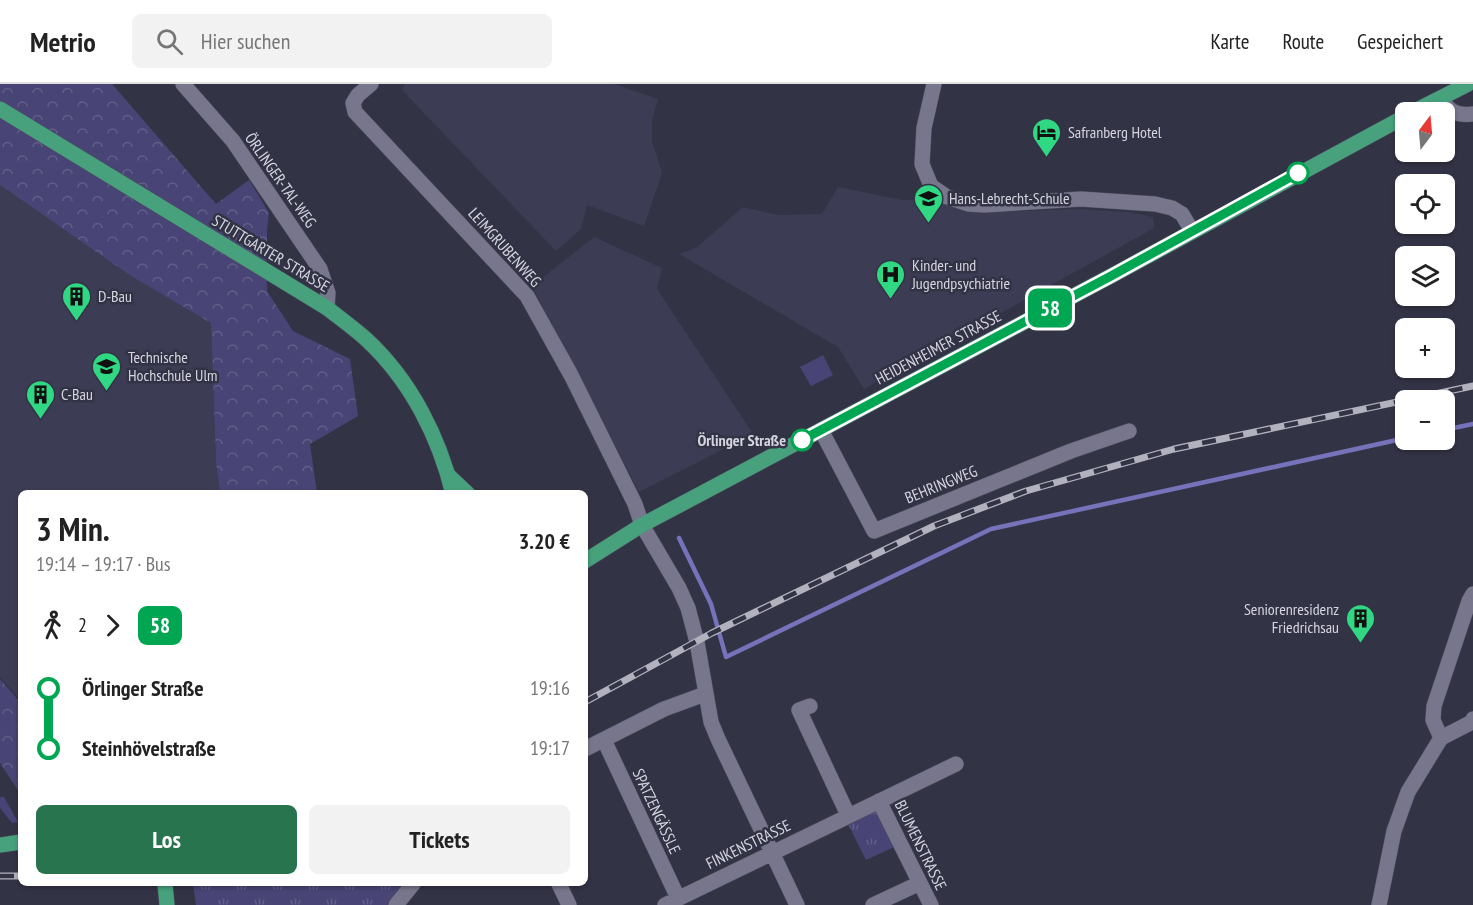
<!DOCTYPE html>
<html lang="de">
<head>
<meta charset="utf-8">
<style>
  body { margin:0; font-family:"PT Sans Narrow",sans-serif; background:#f2f2f2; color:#222; height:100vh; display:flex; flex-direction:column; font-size:22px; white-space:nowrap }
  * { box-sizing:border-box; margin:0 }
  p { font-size:20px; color:#767676 }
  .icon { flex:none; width:33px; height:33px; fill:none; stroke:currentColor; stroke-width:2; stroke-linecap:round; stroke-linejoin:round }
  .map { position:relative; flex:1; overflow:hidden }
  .details { position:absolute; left:18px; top:406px; width:570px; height:396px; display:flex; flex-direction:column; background:#fff; border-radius:9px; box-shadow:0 2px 4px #0004 }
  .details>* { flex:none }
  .badge { padding:0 12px; border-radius:9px; font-size:21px; line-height:39px }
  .needle { width:39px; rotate:16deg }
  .tools { position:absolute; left:1395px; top:18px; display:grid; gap:12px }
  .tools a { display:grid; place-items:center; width:60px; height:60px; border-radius:9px; background:#fff; box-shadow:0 2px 4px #0004; font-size:30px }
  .map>.badge { position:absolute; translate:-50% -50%; box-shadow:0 0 0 3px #fff }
  .legs { display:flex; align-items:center; gap:9px; height:66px; padding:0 18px; font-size:20px }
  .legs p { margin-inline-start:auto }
  .headline { display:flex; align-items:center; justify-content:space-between; height:102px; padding:0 18px }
  h1 { font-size:33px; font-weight:600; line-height:45px }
  .primary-button { display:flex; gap:12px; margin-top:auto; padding:12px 18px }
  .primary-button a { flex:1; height:69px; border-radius:9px; background:#28744e; color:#fff; font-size:24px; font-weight:600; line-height:69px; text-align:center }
  .primary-button a+a { background:#f2f2f2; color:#222 }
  ul { padding:0 18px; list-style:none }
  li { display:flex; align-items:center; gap:21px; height:60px; font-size:22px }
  li i { display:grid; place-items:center; width:9px; height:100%; margin:0 8px; background:currentColor }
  li i::after { content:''; width:15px; height:15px; margin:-8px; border:4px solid; border-radius:50%; background:#fff }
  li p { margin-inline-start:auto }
  li:first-child i { background:linear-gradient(#0000 50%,currentColor 0) }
  li:last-child i { background:linear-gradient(currentColor 50%,#0000 0) }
  header { display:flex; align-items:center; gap:36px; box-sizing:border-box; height:84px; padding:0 30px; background:#fff; border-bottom:2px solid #e0e0e0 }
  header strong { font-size:28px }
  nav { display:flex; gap:33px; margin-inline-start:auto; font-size:21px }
  .search { width:420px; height:54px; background:#f2f2f2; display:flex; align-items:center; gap:15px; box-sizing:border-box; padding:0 21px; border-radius:9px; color:#767676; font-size:22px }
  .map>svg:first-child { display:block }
  .built { fill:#3d3c55 }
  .green { fill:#484475 }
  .forest { fill:url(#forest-crowns) }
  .park { fill:url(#park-tufts) }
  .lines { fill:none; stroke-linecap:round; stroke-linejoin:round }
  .stream { stroke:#7773ba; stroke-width:4.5 }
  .minor-casing { stroke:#4f4f5f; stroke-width:16 }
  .major-casing { stroke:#4f4f5f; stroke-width:16 }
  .minor { stroke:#77768c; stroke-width:15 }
  .major { stroke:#46a17c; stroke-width:15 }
  .rail-casing { stroke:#b2b2bf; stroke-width:7 }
  .rail { stroke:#333346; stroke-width:4.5; stroke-dasharray:14; stroke-linecap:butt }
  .line-1-casing { stroke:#fff; stroke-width:14 }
  .line-1 { stroke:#00a651; stroke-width:9 }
  .stop-1-dot { fill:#fff; stroke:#00a651; stroke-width:3 }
  .labels { text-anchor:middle; stroke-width:5; stroke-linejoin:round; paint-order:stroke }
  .poi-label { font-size:16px; fill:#d5d5e1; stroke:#333346; text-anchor:start }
  .street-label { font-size:16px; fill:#d5d5e1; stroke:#333346 }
  .stop-label { font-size:16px; font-weight:bold; fill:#d5d5e1; stroke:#333346; text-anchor:end }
</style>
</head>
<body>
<header>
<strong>Metrio</strong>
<div class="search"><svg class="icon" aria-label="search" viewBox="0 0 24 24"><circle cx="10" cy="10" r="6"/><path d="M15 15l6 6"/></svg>Hier suchen</div>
<nav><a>Karte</a><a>Route</a><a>Gespeichert</a></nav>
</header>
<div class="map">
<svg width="1473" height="821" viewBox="0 0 1473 821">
  <defs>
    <pattern id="forest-crowns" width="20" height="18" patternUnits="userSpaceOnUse" patternTransform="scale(1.5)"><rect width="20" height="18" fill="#484475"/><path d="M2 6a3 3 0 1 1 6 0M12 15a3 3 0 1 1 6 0" fill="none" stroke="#625e88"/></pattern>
    <pattern id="park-tufts" width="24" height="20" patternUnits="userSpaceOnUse" patternTransform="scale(1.5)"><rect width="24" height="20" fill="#484475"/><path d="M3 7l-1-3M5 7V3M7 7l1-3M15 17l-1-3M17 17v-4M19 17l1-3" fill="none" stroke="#625e88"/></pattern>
  </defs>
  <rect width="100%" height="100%" fill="#333346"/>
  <path class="built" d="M 405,0 L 614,0 L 658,15 L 652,36 L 652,57 L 662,89 L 644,142 L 587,121 L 581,145 L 556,167 L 402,6 Z
    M 0,101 L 131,192 L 211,239 L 216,378 L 220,409 L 21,410 L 21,617 L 0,593 Z
    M 838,103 L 902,116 L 922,116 L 1006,128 L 1076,125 L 1127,128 L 1153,133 L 1154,144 L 864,305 L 838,263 L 679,170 L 696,164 L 743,123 L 778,131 L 822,130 Z
    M 594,153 L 662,184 L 657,205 L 753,350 L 639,408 L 532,202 Z"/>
  <path class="green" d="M 823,271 L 833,291 L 811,302 L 800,283 Z
    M 0,713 L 4,713 L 18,738 L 12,739 L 0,724 Z"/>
  <path class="forest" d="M 0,0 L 112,0 L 216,120 L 249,96 L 269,129 L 267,147 L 267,207 L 293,247 L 350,275 L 358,332 L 310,360 L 317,409 L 220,409 L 216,378 L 211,239 L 131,192 L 0,101 Z
    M 0,595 L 21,619 L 21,711 L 0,679 Z"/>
  <path class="park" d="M 873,727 L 878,730 L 894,763 L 866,776 L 847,738 Z
    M 193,800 L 411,800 L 397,821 L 196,821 Z"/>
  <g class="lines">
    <path class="stream" d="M 1444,346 L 1473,340
      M 679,454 L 711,520 L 726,573 L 991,445 L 1406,354"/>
    <defs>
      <path id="minor" d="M 183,0 L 233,57 L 320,185 L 328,209 L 327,224
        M 371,0 L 358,11 L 353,19 L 355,28 L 527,212 L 571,291 L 635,420 L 642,441 L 679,504 L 688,524 L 697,558 L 711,638 L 718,655 L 797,821
        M 934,0 L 924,44 L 922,80 L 931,102 L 947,113 L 968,120 L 985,121 L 1081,115 L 1155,120 L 1172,124 L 1182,130 L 1192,147
        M 1442,14 C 1447,28 1459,32 1473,30
        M 821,346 L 874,447 L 1071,367 L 1129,347
        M 810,622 L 799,626 L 848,731
        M 1441,654 L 1433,636 L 1434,622 L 1469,517 L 1473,510
        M 604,656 L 678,814
        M 585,665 L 664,625 L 705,610
        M 879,717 L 931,821
        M 559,800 L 569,821
        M 396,821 L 413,800
        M 665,821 L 956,680
        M 873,821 L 920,799
        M 1379,821 L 1394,747 L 1408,708 L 1441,654 L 1472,638 L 1473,635"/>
      <path id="major" d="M 0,25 L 327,224 C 341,235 355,245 367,256 C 411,297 439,353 453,410
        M 1413,28 L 1468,0
        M 448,391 L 468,410
        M 585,477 L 642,441 L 1111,192 L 1406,32
        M 0,761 L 21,758
        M 165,800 L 167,821"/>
    </defs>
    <use href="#minor" class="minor-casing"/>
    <use href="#major" class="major-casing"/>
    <use href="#minor" class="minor"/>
    <use href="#major" class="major"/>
    <defs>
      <path id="rail" d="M 585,618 L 712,549 L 934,442 L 1026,407 L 1174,365 L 1473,302
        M 0,792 L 21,792"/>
    </defs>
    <use href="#rail" class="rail-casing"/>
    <use href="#rail" class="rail"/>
  </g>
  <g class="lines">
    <defs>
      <path id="line-1" d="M 802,356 L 1111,192 L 1298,89"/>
    </defs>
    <use href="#line-1" class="line-1-casing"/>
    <use href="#line-1" class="line-1"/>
  </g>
  <defs>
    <symbol id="hotel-pin" viewBox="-11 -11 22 30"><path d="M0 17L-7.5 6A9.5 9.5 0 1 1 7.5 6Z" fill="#30d883" stroke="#333346"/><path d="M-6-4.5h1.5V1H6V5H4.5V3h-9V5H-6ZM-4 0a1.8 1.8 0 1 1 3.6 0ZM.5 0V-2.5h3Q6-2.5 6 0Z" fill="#111"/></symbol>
    <symbol id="school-pin" viewBox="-11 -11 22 30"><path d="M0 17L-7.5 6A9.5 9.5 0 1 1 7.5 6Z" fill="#30d883" stroke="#333346"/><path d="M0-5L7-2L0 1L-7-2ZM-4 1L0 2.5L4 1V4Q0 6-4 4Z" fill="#111"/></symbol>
    <symbol id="hospital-pin" viewBox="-11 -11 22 30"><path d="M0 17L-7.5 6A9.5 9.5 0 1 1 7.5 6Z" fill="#30d883" stroke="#333346"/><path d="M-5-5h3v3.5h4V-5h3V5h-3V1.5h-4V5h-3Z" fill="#111"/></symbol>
    <symbol id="building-pin" viewBox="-11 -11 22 30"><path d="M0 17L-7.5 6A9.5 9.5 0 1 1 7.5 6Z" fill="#30d883" stroke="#333346"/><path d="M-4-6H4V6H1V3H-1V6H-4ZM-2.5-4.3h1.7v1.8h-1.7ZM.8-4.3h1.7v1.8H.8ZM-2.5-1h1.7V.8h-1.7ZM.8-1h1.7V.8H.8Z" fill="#111"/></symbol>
    <symbol id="university-pin" viewBox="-11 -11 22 30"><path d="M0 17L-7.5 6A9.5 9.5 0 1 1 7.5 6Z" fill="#30d883" stroke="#333346"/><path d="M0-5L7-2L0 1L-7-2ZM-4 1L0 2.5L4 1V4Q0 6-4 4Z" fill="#111"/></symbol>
  </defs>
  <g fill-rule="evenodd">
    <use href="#hotel-pin" x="1030" y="32" width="33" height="45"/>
    <use href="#school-pin" x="912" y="98" width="33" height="45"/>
    <use href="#hospital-pin" x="874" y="174" width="33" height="45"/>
    <use href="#building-pin" x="60" y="196" width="33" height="45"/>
    <use href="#university-pin" x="90" y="266" width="33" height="45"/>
    <use href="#building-pin" x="24" y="294" width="33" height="45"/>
    <use href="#building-pin" x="1344" y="518" width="33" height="45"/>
  </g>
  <g class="stop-1-dot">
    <circle cx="1298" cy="89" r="10"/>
    <circle cx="802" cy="356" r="10"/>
  </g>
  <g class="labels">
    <g class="poi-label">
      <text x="1068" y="54">Safranberg Hotel</text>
      <text x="949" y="120">Hans-Lebrecht-Schule</text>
      <text x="912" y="187">Kinder- und<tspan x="912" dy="18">Jugendpsychiatrie</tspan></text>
      <text x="98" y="218">D-Bau</text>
      <text x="128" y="279">Technische<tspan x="128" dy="18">Hochschule Ulm</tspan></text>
      <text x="61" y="316">C-Bau</text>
      <text x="1339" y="531" text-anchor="end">Seniorenresidenz<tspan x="1339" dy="18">Friedrichsau</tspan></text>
    </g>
    <g class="street-label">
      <text transform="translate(281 96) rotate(55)" y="6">ÖRLINGER-TAL-WEG</text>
      <text transform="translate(505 163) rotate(48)" y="6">LEIMGRUBENWEG</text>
      <text transform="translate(271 169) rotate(31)" y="6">STUTTGARTER STRASSE</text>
      <text transform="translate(938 263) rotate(-28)" y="6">HEIDENHEIMER STRASSE</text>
      <text transform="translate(941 400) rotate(-22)" y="6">BEHRINGWEG</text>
      <text transform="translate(657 727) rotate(65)" y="6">SPATZENGÄSSLE</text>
      <text transform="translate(748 760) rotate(-26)" y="6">FINKENSTRASSE</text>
      <text transform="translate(921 761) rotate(64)" y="6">BLUMENSTRASSE</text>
    </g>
    <g class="stop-label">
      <text x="786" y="362">Örlinger Straße</text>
    </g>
  </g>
</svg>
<div class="tools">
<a><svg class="needle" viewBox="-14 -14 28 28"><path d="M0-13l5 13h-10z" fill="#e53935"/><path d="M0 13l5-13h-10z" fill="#767676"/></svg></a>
<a><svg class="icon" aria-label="locate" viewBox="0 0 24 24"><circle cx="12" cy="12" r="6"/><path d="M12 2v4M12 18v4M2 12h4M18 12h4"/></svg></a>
<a><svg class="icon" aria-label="layers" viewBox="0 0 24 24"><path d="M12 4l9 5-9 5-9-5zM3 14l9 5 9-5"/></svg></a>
<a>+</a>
<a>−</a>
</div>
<b class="badge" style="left:1050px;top:224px;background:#00a651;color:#fff">58</b>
<section class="details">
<div class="headline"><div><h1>3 Min.</h1><p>19:14 – 19:17 · Bus</p></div><b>3.20 €</b></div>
<div class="legs"><svg class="icon" aria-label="walk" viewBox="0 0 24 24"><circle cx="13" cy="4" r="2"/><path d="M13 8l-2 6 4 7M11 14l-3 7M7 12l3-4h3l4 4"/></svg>2<svg class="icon" aria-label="forward" viewBox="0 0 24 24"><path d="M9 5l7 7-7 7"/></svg><b class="badge" style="background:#00a651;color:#fff">58</b></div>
<ul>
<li><i style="color:#00a651"></i><b>Örlinger Straße</b><p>19:16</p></li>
<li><i style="color:#00a651"></i><b>Steinhövelstraße</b><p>19:17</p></li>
</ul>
<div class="primary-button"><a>Los</a><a>Tickets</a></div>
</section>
</div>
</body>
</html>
